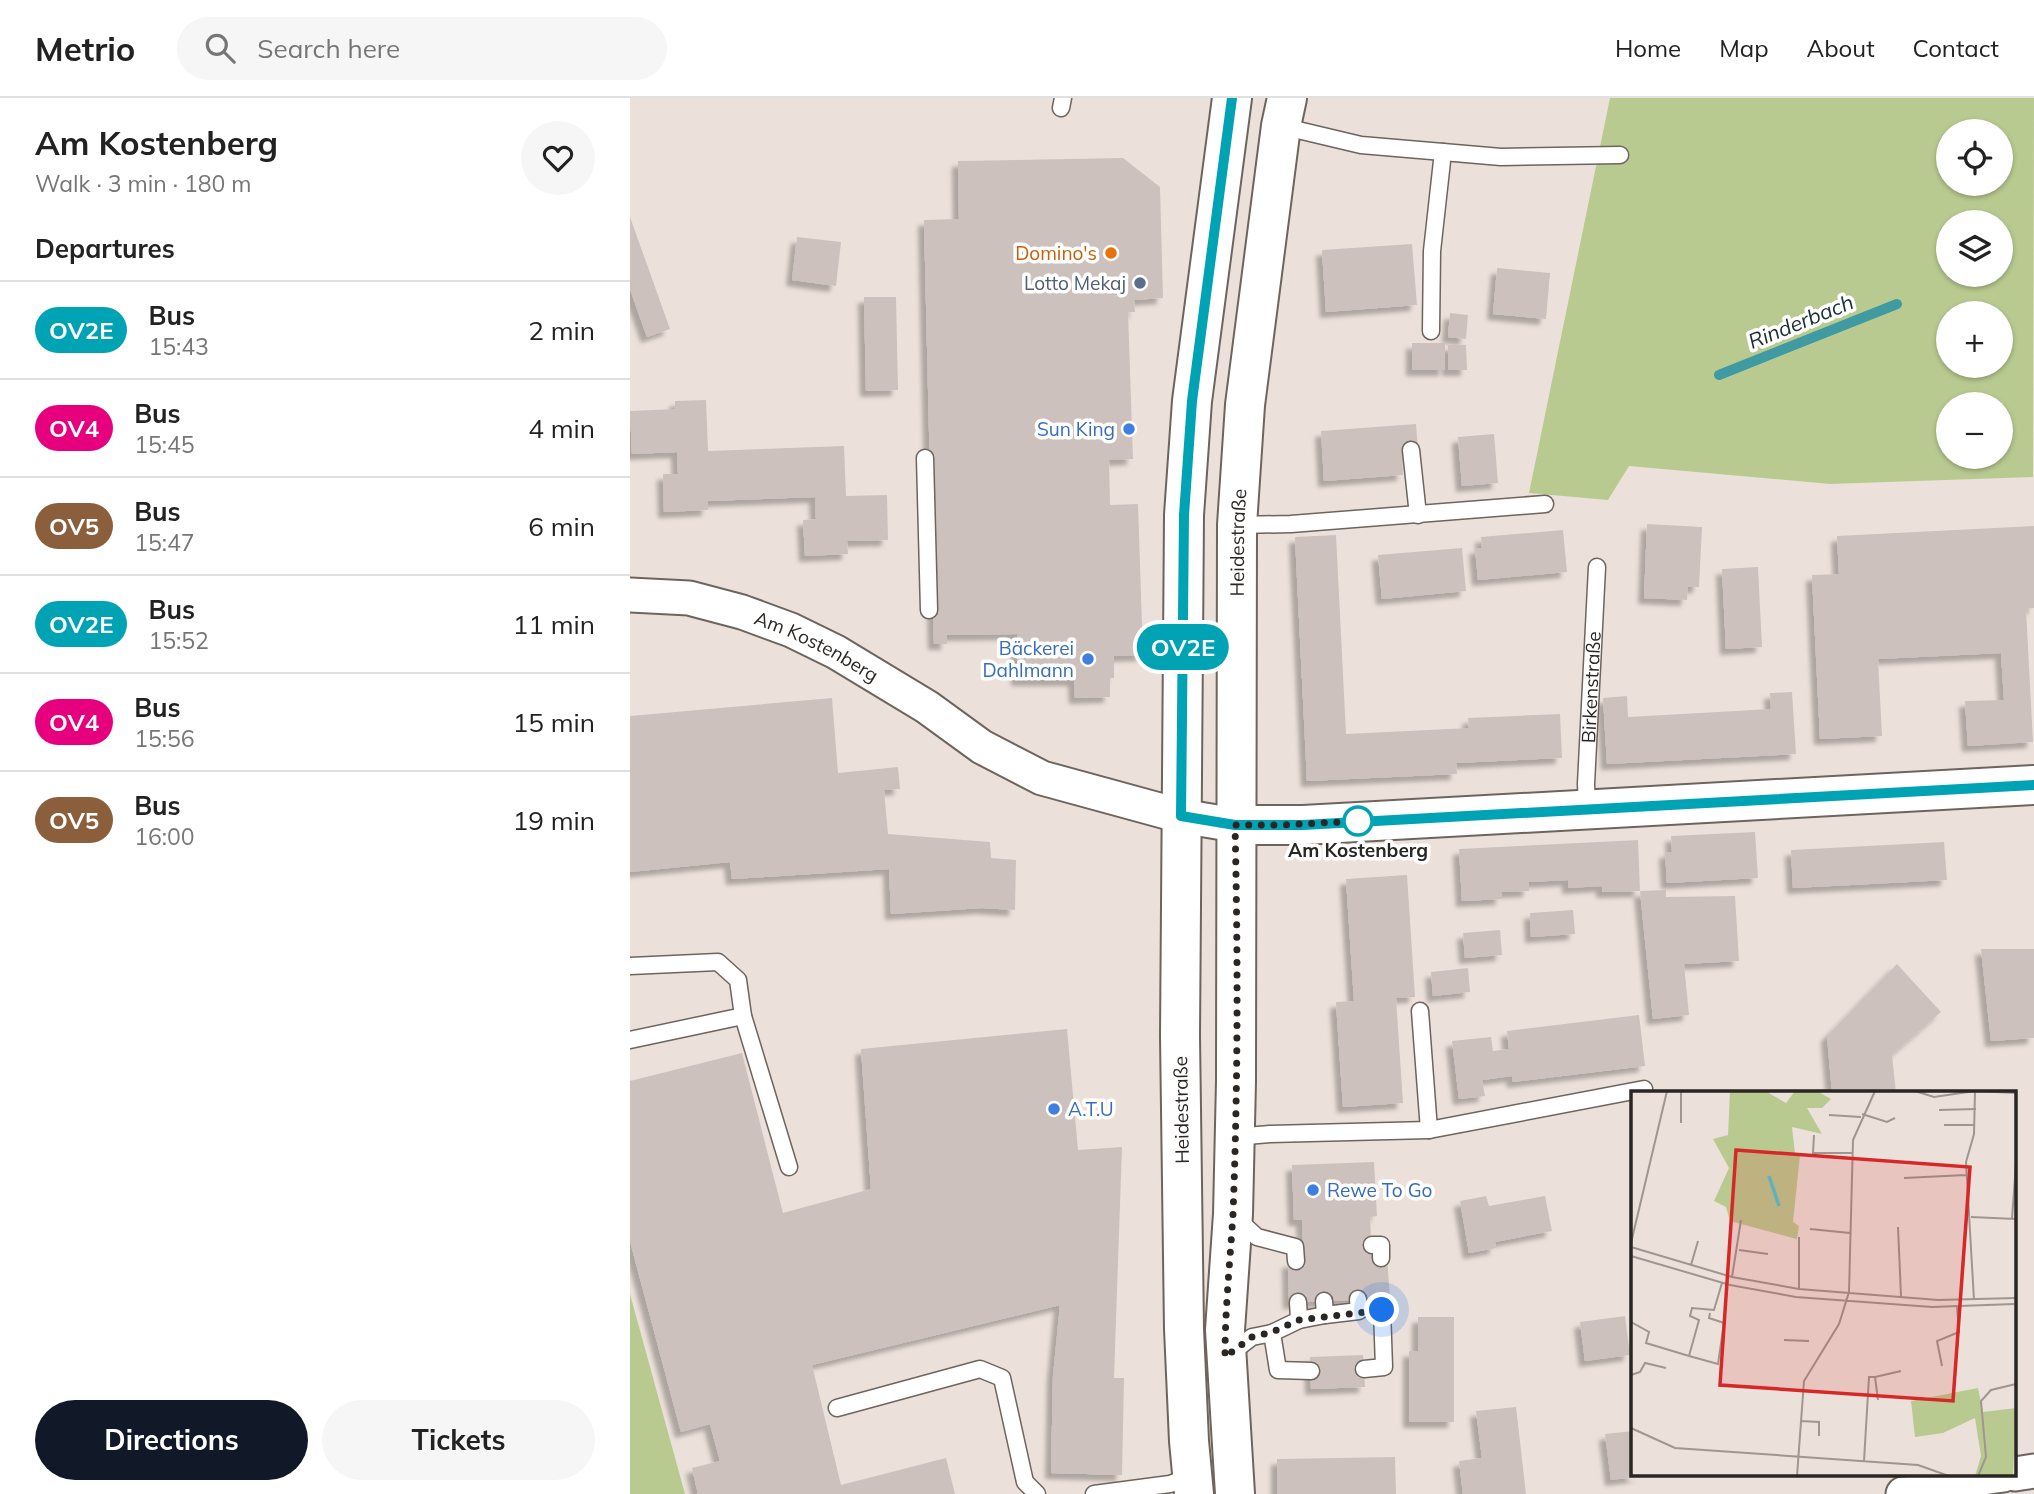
<!DOCTYPE html>
<html lang="en">
<head>
<meta charset="utf-8">
<style>
  body { margin:0; font-family:Mulish,sans-serif; background:#f6f6f6; color:#222; height:100vh; display:flex; flex-direction:column; font-size:26px; white-space:nowrap }
  * { box-sizing:border-box; margin:0 }
  p { font-size:23px; color:#767676 }
  .icon { flex:none; width:38px; height:38px; fill:none; stroke:currentColor; stroke-width:2; stroke-linecap:round; stroke-linejoin:round }
  .map { position:relative; flex:1; overflow:hidden }
  .sheet { display:flex; flex-direction:column; background:#fff; width:630px }
  .sheet>* { flex:none }
  .badge { padding:0 14px; border-radius:23px; font-size:24px; line-height:46px }
  .controls { position:absolute; left:1306px; top:21px; display:grid; gap:14px }
  .controls a { display:grid; place-items:center; width:77px; height:77px; border-radius:50%; background:#fff; box-shadow:0 2px 5px #0004; font-size:35px }
  .you { position:absolute; width:35px; height:35px; margin:-18px; border:5px solid #fff; border-radius:50%; background:#1a73e8; box-shadow:0 0 0 10px #1a73e833 }
  .map>.badge { position:absolute; translate:-50% -50%; box-shadow:0 0 0 4px #fff }
  h2 { padding:0 35px; font-size:26px; line-height:63px }
  .round { display:grid; place-items:center; flex:none; width:74px; height:74px; border-radius:37px; background:#f6f6f6 }
  .summary { display:flex; align-items:center; justify-content:space-between; height:119px; padding:0 35px }
  h1 { font-size:33px; font-weight:700; line-height:52px }
  .cta { display:flex; gap:14px; margin-top:auto; padding:14px 35px }
  .cta a { flex:1; height:80px; border-radius:42px; background:#111827; color:#fff; font-size:28px; font-weight:700; line-height:80px; text-align:center }
  .cta a+a { background:#f6f6f6; color:#222 }
  ul { padding:0; list-style:none }
  li { display:flex; align-items:center; gap:21px; height:98px; padding:0 35px; border-top:2px solid #e0e0e0 }
  li div { flex:1 }
  li b { display:block; font-size:26px }
  li em { font-style:normal }
  li .badge { min-width:77px; font-weight:700; text-align:center }
  header { display:flex; align-items:center; gap:42px; box-sizing:border-box; height:98px; padding:0 35px; background:#fff; border-bottom:2px solid #e0e0e0 }
  header strong { font-size:33px }
  nav { display:flex; gap:38px; margin-inline-start:auto; font-size:24px }
  .search { width:490px; height:63px; background:#f6f6f6; display:flex; align-items:center; gap:18px; box-sizing:border-box; padding:0 24px; border-radius:38px; color:#767676; font-size:26px }
  main { display:flex; flex:1; min-height:0 }
  .map>svg:first-child { display:block }
  .green { fill:#b9ca90; fill-rule:evenodd }
  .lines { fill:none; stroke-linecap:round; stroke-linejoin:round }
  .stream { stroke:#3f9aa2; stroke-width:10 }
  .building { fill:#cdc1bd; filter:url(#shadow) }
  .lane-casing { stroke:#6d645e; stroke-width:19 }
  .street-casing { stroke:#6d645e; stroke-width:37 }
  .secondary-casing { stroke:#6d645e; stroke-width:42 }
  .lane { stroke:#fff; stroke-width:16 }
  .street { stroke:#fff; stroke-width:33 }
  .secondary { stroke:#fff; stroke-width:38 }
  .line-casing { stroke:#fff; stroke-width:16 }
  .line { stroke:#00a3b4; stroke-width:10 }
  .walk { stroke:#2a2623; stroke-width:7; stroke-dasharray:0 12.6 }
  .food-dot { fill:#e8710a; stroke:#fff; stroke-width:2.5 }
  .service-dot { fill:#5c6f8a; stroke:#fff; stroke-width:2.5 }
  .shop-dot { fill:#3f7fe0; stroke:#fff; stroke-width:2.5 }
  .stop-dot { fill:#fff; stroke:#00a3b4; stroke-width:3.5 }
  .labels { text-anchor:middle; stroke-width:7; stroke-linejoin:round; paint-order:stroke }
  .food-label { font-size:19px; fill:#c56008; stroke:#fff; text-anchor:end }
  .service-label { font-size:19px; fill:#4e5e75; stroke:#fff; text-anchor:end }
  .shop-label { font-size:19px; fill:#366cbe; stroke:#fff; text-anchor:end }
  .street-label { font-size:19px; fill:#2a2623; stroke:#fff }
  .stop-label { font-size:19px; font-weight:bold; fill:#2a2623; stroke:#fff }
  .water-label { font-size:21px; font-style:italic; fill:#182e31; stroke:#fff }
  .inset-river { fill:none; stroke:#48cbd8; stroke-width:3.5 }
  .inset-road { fill:none; stroke:#9e9691; stroke-width:2 }
  .view { fill:#d62828; fill-opacity:0.15; stroke:#d62828; stroke-width:3.5 }
  .inset-edge { fill:none; stroke:#2a2623; stroke-width:3.5 }
</style>
</head>
<body>
<header>
<strong>Metrio</strong>
<div class="search"><svg class="icon" aria-label="search" viewBox="0 0 24 24"><circle cx="10" cy="10" r="6"/><path d="M15 15l6 6"/></svg>Search here</div>
<nav><a>Home</a><a>Map</a><a>About</a><a>Contact</a></nav>
</header>
<main>
<section class="sheet">
<div class="summary"><div><h1>Am Kostenberg</h1><p>Walk · 3 min · 180 m</p></div><a class="round"><svg class="icon" aria-label="heart" viewBox="0 0 24 24"><path d="M12 20l-8-8c-3-5 5-10 8-4 3-6 11-1 8 4z"/></svg></a></div>
<h2>Departures</h2>
<ul>
<li><span class="badge" style="background:#00a3b4;color:#fff">OV2E</span><div><b>Bus</b><p>15:43</p></div><em>2 min</em></li>
<li><span class="badge" style="background:#e6007e;color:#fff">OV4</span><div><b>Bus</b><p>15:45</p></div><em>4 min</em></li>
<li><span class="badge" style="background:#8b5e3c;color:#fff">OV5</span><div><b>Bus</b><p>15:47</p></div><em>6 min</em></li>
<li><span class="badge" style="background:#00a3b4;color:#fff">OV2E</span><div><b>Bus</b><p>15:52</p></div><em>11 min</em></li>
<li><span class="badge" style="background:#e6007e;color:#fff">OV4</span><div><b>Bus</b><p>15:56</p></div><em>15 min</em></li>
<li><span class="badge" style="background:#8b5e3c;color:#fff">OV5</span><div><b>Bus</b><p>16:00</p></div><em>19 min</em></li>
</ul>
<div class="cta"><a>Directions</a><a>Tickets</a></div>
</section>
<div class="map">
<svg width="1404" height="1396" viewBox="0 0 1404 1396">
  <defs>
    <filter id="shadow"><feDropShadow dx="-6" dy="6" stdDeviation="2" flood-color="#0004"/></filter>
  </defs>
  <rect width="100%" height="100%" fill="#ece1da"/>
  <path class="green" d="M 980,0 L 1404,0 L 1403,379 L 1200,386 L 999,368 L 978,402 L 899,395 ZM 1318,33 L 1370,33 L 1370,86 L 1318,86 ZM 1318,124 L 1370,124 L 1370,177 L 1318,177 ZM 1318,215 L 1370,215 L 1370,268 L 1318,268 ZM 1318,306 L 1370,306 L 1370,359 L 1318,359 Z
    M 0,1196 L 55,1396 L 0,1396 Z"/>
  <g class="lines">
    <path class="stream" d="M 1089,277 L 1267,206"/>
  </g>
  <path class="building" d="M 493,60 L 530,89 L 533,200 L 504,202 L 505,214 L 498,214 L 503,361 L 479,362 L 480,407 L 508,406 L 513,557 L 484,558 L 484,580 L 480,580 L 480,599 L 445,600 L 444,582 L 387,582 L 387,536 L 317,537 L 317,546 L 304,546 L 294,122 L 329,121 L 328,63 Z
    M 0,119 L 40,231 L 17,239 L 0,191 Z
    M 167,139 L 211,144 L 206,188 L 162,182 Z
    M 782,146 L 787,207 L 696,214 L 692,152 Z
    M 867,170 L 920,175 L 916,221 L 863,216 Z
    M 234,199 L 266,199 L 268,292 L 236,293 Z
    M 820,215 L 838,217 L 836,241 L 818,239 Z
    M 782,245 L 815,245 L 815,272 L 782,272 Z
    M 818,247 L 836,247 L 837,272 L 818,272 Z
    M 76,302 L 78,353 L 214,348 L 216,398 L 257,397 L 258,442 L 217,443 L 218,456 L 175,458 L 173,422 L 186,421 L 185,399 L 78,403 L 78,412 L 34,414 L 33,376 L 48,376 L 47,354 L 2,356 L 0,313 L 45,311 L 45,303 Z
    M 786,326 L 788,351 L 772,352 L 773,377 L 694,383 L 691,333 Z
    M 864,336 L 868,385 L 832,388 L 828,339 Z
    M 1017,426 L 1072,429 L 1069,489 L 1058,489 L 1057,502 L 1014,500 Z
    M 1404,428 L 1404,510 L 1396,511 L 1403,644 L 1338,648 L 1335,603 L 1374,602 L 1371,555 L 1248,561 L 1252,638 L 1190,641 L 1182,477 L 1209,476 L 1207,438 Z
    M 933,432 L 937,474 L 848,482 L 845,450 L 852,450 L 851,439 Z
    M 706,437 L 716,636 L 839,630 L 838,620 L 930,616 L 932,660 L 826,665 L 827,676 L 677,683 L 665,439 Z
    M 832,450 L 836,493 L 752,501 L 748,457 Z
    M 1128,469 L 1132,549 L 1096,551 L 1092,471 Z
    M 1162,594 L 1166,656 L 977,666 L 973,600 L 997,598 L 998,619 L 1141,611 L 1140,595 Z
    M 202,600 L 208,675 L 268,669 L 270,691 L 254,692 L 258,736 L 360,744 L 361,760 L 386,762 L 385,812 L 352,810 L 261,816 L 259,771 L 102,781 L 100,764 L 0,774 L 0,618 Z
    M 1125,734 L 1128,780 L 1037,785 L 1035,754 L 1042,754 L 1041,738 Z
    M 1008,742 L 1010,793 L 972,794 L 972,788 L 938,790 L 938,782 L 899,784 L 899,793 L 871,794 L 872,801 L 832,803 L 829,751 Z
    M 1314,744 L 1317,782 L 1163,790 L 1161,752 Z
    M 777,777 L 785,899 L 766,900 L 773,1005 L 713,1009 L 706,904 L 724,903 L 716,781 Z
    M 1036,792 L 1036,799 L 1105,798 L 1109,863 L 1054,866 L 1059,917 L 1023,921 L 1010,793 Z
    M 943,812 L 945,836 L 901,839 L 900,815 Z
    M 870,832 L 872,857 L 835,860 L 833,835 Z
    M 1351,851 L 1404,851 L 1404,940 L 1361,943 Z
    M 1267,866 L 1311,914 L 1262,957 L 1266,995 L 1202,995 L 1197,938 Z
    M 838,870 L 840,894 L 803,898 L 801,874 Z
    M 1009,917 L 1015,968 L 883,984 L 882,978 L 852,982 L 855,998 L 829,1001 L 822,943 L 861,939 L 863,953 L 879,951 L 877,933 Z
    M 437,931 L 448,1052 L 492,1049 L 484,1280 L 494,1280 L 492,1377 L 421,1375 L 423,1278 L 430,1207 L 182,1267 L 211,1387 L 316,1360 L 325,1396 L 68,1396 L 62,1370 L 90,1363 L 80,1326 L 51,1334 L 0,1143 L 0,983 L 112,955 L 153,1115 L 241,1091 L 231,951 Z
    M 744,1064 L 747,1118 L 740,1119 L 742,1161 L 757,1160 L 760,1200 L 659,1205 L 658,1164 L 674,1163 L 672,1122 L 664,1122 L 662,1067 Z
    M 856,1098 L 859,1108 L 915,1098 L 922,1133 L 865,1144 L 866,1150 L 839,1155 L 830,1103 Z
    M 995,1218 L 1000,1257 L 955,1263 L 950,1224 Z
    M 788,1219 L 824,1219 L 824,1324 L 779,1324 L 779,1253 L 788,1253 Z
    M 733,1257 L 735,1289 L 681,1291 L 680,1259 Z
    M 886,1309 L 896,1396 L 833,1396 L 829,1363 L 852,1360 L 846,1313 Z
    M 1003,1333 L 1003,1377 L 1012,1378 L 981,1382 L 975,1336 Z
    M 765,1359 L 766,1396 L 647,1396 L 647,1361 Z"/>
  <g class="lines">
    <defs>
      <g id="lane">
        <path d="M 431,10 L 433,0"/>
        <path d="M 651,28 L 731,47 L 813,54 L 871,59 L 990,57"/>
        <path d="M 801,233 L 802,153 L 813,54"/>
        <path d="M 781,352 L 788,417"/>
        <path d="M 295,360 L 299,512"/>
        <path d="M 607,427 L 661,426 L 915,406"/>
        <path id="s1" d="M 957,710 L 956,686 L 967,469"/>
        <path d="M 0,868 L 88,864 L 108,882 L 113,918 L 0,942"/>
        <path d="M 790,913 L 799,1032"/>
        <path d="M 113,918 L 159,1069"/>
        <path d="M 604,1039 L 640,1036 L 799,1032 L 1014,991"/>
        <path d="M 606,1120 L 627,1139 L 665,1149 L 666,1163"/>
        <path d="M 742,1147 L 751,1147 L 751,1160"/>
        <path d="M 695,1217 L 729,1213 L 728,1201"/>
        <path d="M 669,1222 L 695,1217 L 694,1203"/>
        <path d="M 642,1235 L 648,1272 L 681,1273"/>
        <path d="M 600,1256 L 622,1239 L 642,1235 L 669,1222 L 668,1204"/>
        <path d="M 734,1271 L 754,1269 L 752,1212"/>
        <path d="M 207,1310 L 350,1271 L 372,1280 L 395,1384 L 407,1396"/>
        <path d="M 464,1396 L 540,1386 L 562,1378"/>
      </g>
      <g id="street">
        <path id="s2" d="M 0,497 L 59,500 L 112,514 L 161,532 L 206,554 L 297,609 L 352,649 L 412,680 L 551,718 L 605,727"/>
        <path d="M 1385,1376 L 1404,1373"/>
        <path d="M 1273,1396 C 1307,1393 1339,1380 1373,1377"/>
      </g>
      <g id="secondary">
        <path d="M 605,727 L 673,727 L 1404,687"/>
        <path d="M 564,1396 L 559,1343 L 554,1231 L 550,938 L 554,417 L 562,303 L 602,0"/>
        <path id="s3" d="M 605,1396 L 595,1232 L 603,1116 L 606,983 L 607,427 L 615,307 L 651,28 L 657,0"/>
      </g>
    </defs>
    <use href="#lane" class="lane-casing"/>
    <use href="#street" class="street-casing"/>
    <use href="#secondary" class="secondary-casing"/>
    <use href="#lane" class="lane"/>
    <use href="#street" class="street"/>
    <use href="#secondary" class="secondary"/>
  </g>
  <g class="lines">
    <defs>
      <path id="line" d="M 602,0 L 562,303 L 554,417 L 551,718 L 605,727 L 673,727 L 1404,687"/>
    </defs>
    <use href="#line" class="line-casing"/>
    <use href="#line" class="line"/>
    <path class="walk" d="M 728,723 L 730,723 L 650,727 L 605,727 C 608,856 608,986 603,1116 C 600,1164 595,1211 595,1259 L 622,1239 L 642,1234 L 669,1222 L 752,1212"/>
  </g>
  <circle class="food-dot" cx="481" cy="155" r="7"/>
  <circle class="service-dot" cx="510" cy="185" r="7"/>
  <g class="shop-dot">
    <circle cx="499" cy="331" r="7"/>
    <circle cx="458" cy="561" r="7"/>
    <circle cx="424" cy="1011" r="7"/>
    <circle cx="683" cy="1092" r="7"/>
  </g>
  <circle class="stop-dot" cx="728" cy="723" r="14"/>
  <g class="labels">
    <g class="food-label">
      <text x="467" y="162">Domino's</text>
    </g>
    <g class="service-label">
      <text x="496" y="192">Lotto Mekaj</text>
    </g>
    <g class="shop-label">
      <text x="485" y="338">Sun King</text>
      <text x="444" y="557">Bäckerei<tspan x="444" dy="22">Dahlmann</tspan></text>
      <text x="438" y="1018" text-anchor="start">A.T.U</text>
      <text x="697" y="1099" text-anchor="start">Rewe To Go</text>
    </g>
    <g class="street-label">
      <text dy="7" stroke="none"><textPath href="#s3" startOffset="952">Heidestraße</textPath></text>
      <text dy="7" stroke="none"><textPath href="#s2" startOffset="196">Am Kostenberg</textPath></text>
      <text dy="7" stroke="none"><textPath href="#s1" startOffset="121">Birkenstraße</textPath></text>
      <text transform="translate(551 1012) rotate(-91)" y="7">Heidestraße</text>
    </g>
    <g class="stop-label">
      <text x="728" y="759">Am Kostenberg</text>
    </g>
    <g class="water-label">
      <text transform="translate(1171 224) rotate(-22)" y="7">Rinderbach</text>
    </g>
  </g>
  <g transform="translate(1001 993)">
    <rect width="385" height="385" fill="#ece1da"/>
    <path d="M 99,0 L 134,0 L 155,12 L 164,0 L 186,0 L 200,8 L 191,17 L 176,17 L 191,43 L 161,36 L 164,63 L 169,64 L 162,131 L 168,135 L 166,148 L 99,130 L 95,116 L 83,110 L 98,77 L 82,48 L 97,44 ZM 347,297 L 352,321 L 385,317 L 382,385 L 344,385 L 350,365 L 344,327 L 312,342 L 284,346 L 280,310 Z" fill="#b9ca90"/>
    <path class="inset-river" d="M 138,85 L 148,115"/>
    <path class="inset-road" d="M 284,0 L 303,6 L 344,0 L 385,2M 308,19 L 345,18M 231,23 L 256,31 L 264,27M 198,24 L 230,26M 50,32 L 50,0M 313,34 L 344,34M 183,44 L 182,62 L 221,62M 273,87 L 335,84M 340,126 L 385,128M 381,128 L 385,72M 267,136 L 270,205M 179,138 L 219,142M 0,152 L 36,0M 0,156 L 101,186 L 168,198 L 307,209 L 385,207M 108,159 L 137,163M 0,165 L 99,194 L 165,206 L 301,216 L 383,213M 60,174 L 67,150M 101,186 L 110,129M 168,198 L 168,146M 343,209 L 335,71 L 343,43 L 344,0M 0,231 L 18,241 L 15,252 L 58,265 L 68,229 L 59,225 L 61,217 L 83,219 L 91,192M 153,249 L 178,250M 58,265 L 87,273 L 93,232 L 78,227 L 79,222M 311,275 L 306,250 L 328,241 L 326,216M 0,284 L 9,281 L 14,272 L 35,277M 244,286 L 270,280M 170,330 L 188,331 L 188,345M 0,337 L 44,357 L 287,374 L 318,385M 233,370 L 238,286 L 244,286 L 247,309M 166,385 L 173,290 L 208,233 L 218,201 L 222,49 L 244,0M 347,385 L 355,366 L 350,310 L 360,299 L 385,293"/>
    <path class="view" d="M 105,59 L 339,76 L 322,310 L 89,294 Z"/>
    <rect width="385" height="385" class="inset-edge"/>
  </g>
</svg>
<div class="controls">
<a><svg class="icon" aria-label="locate" viewBox="0 0 24 24"><circle cx="12" cy="12" r="6"/><path d="M12 2v4M12 18v4M2 12h4M18 12h4"/></svg></a>
<a><svg class="icon" aria-label="layers" viewBox="0 0 24 24"><path d="M12 4l9 5-9 5-9-5zM3 14l9 5 9-5"/></svg></a>
<a>+</a>
<a>−</a>
</div>
<div class="you" style="left:752px;top:1212px"></div>
<b class="badge" style="left:553px;top:549px;background:#00a3b4;color:#fff">OV2E</b>
</div>
</main>
</body>
</html>
